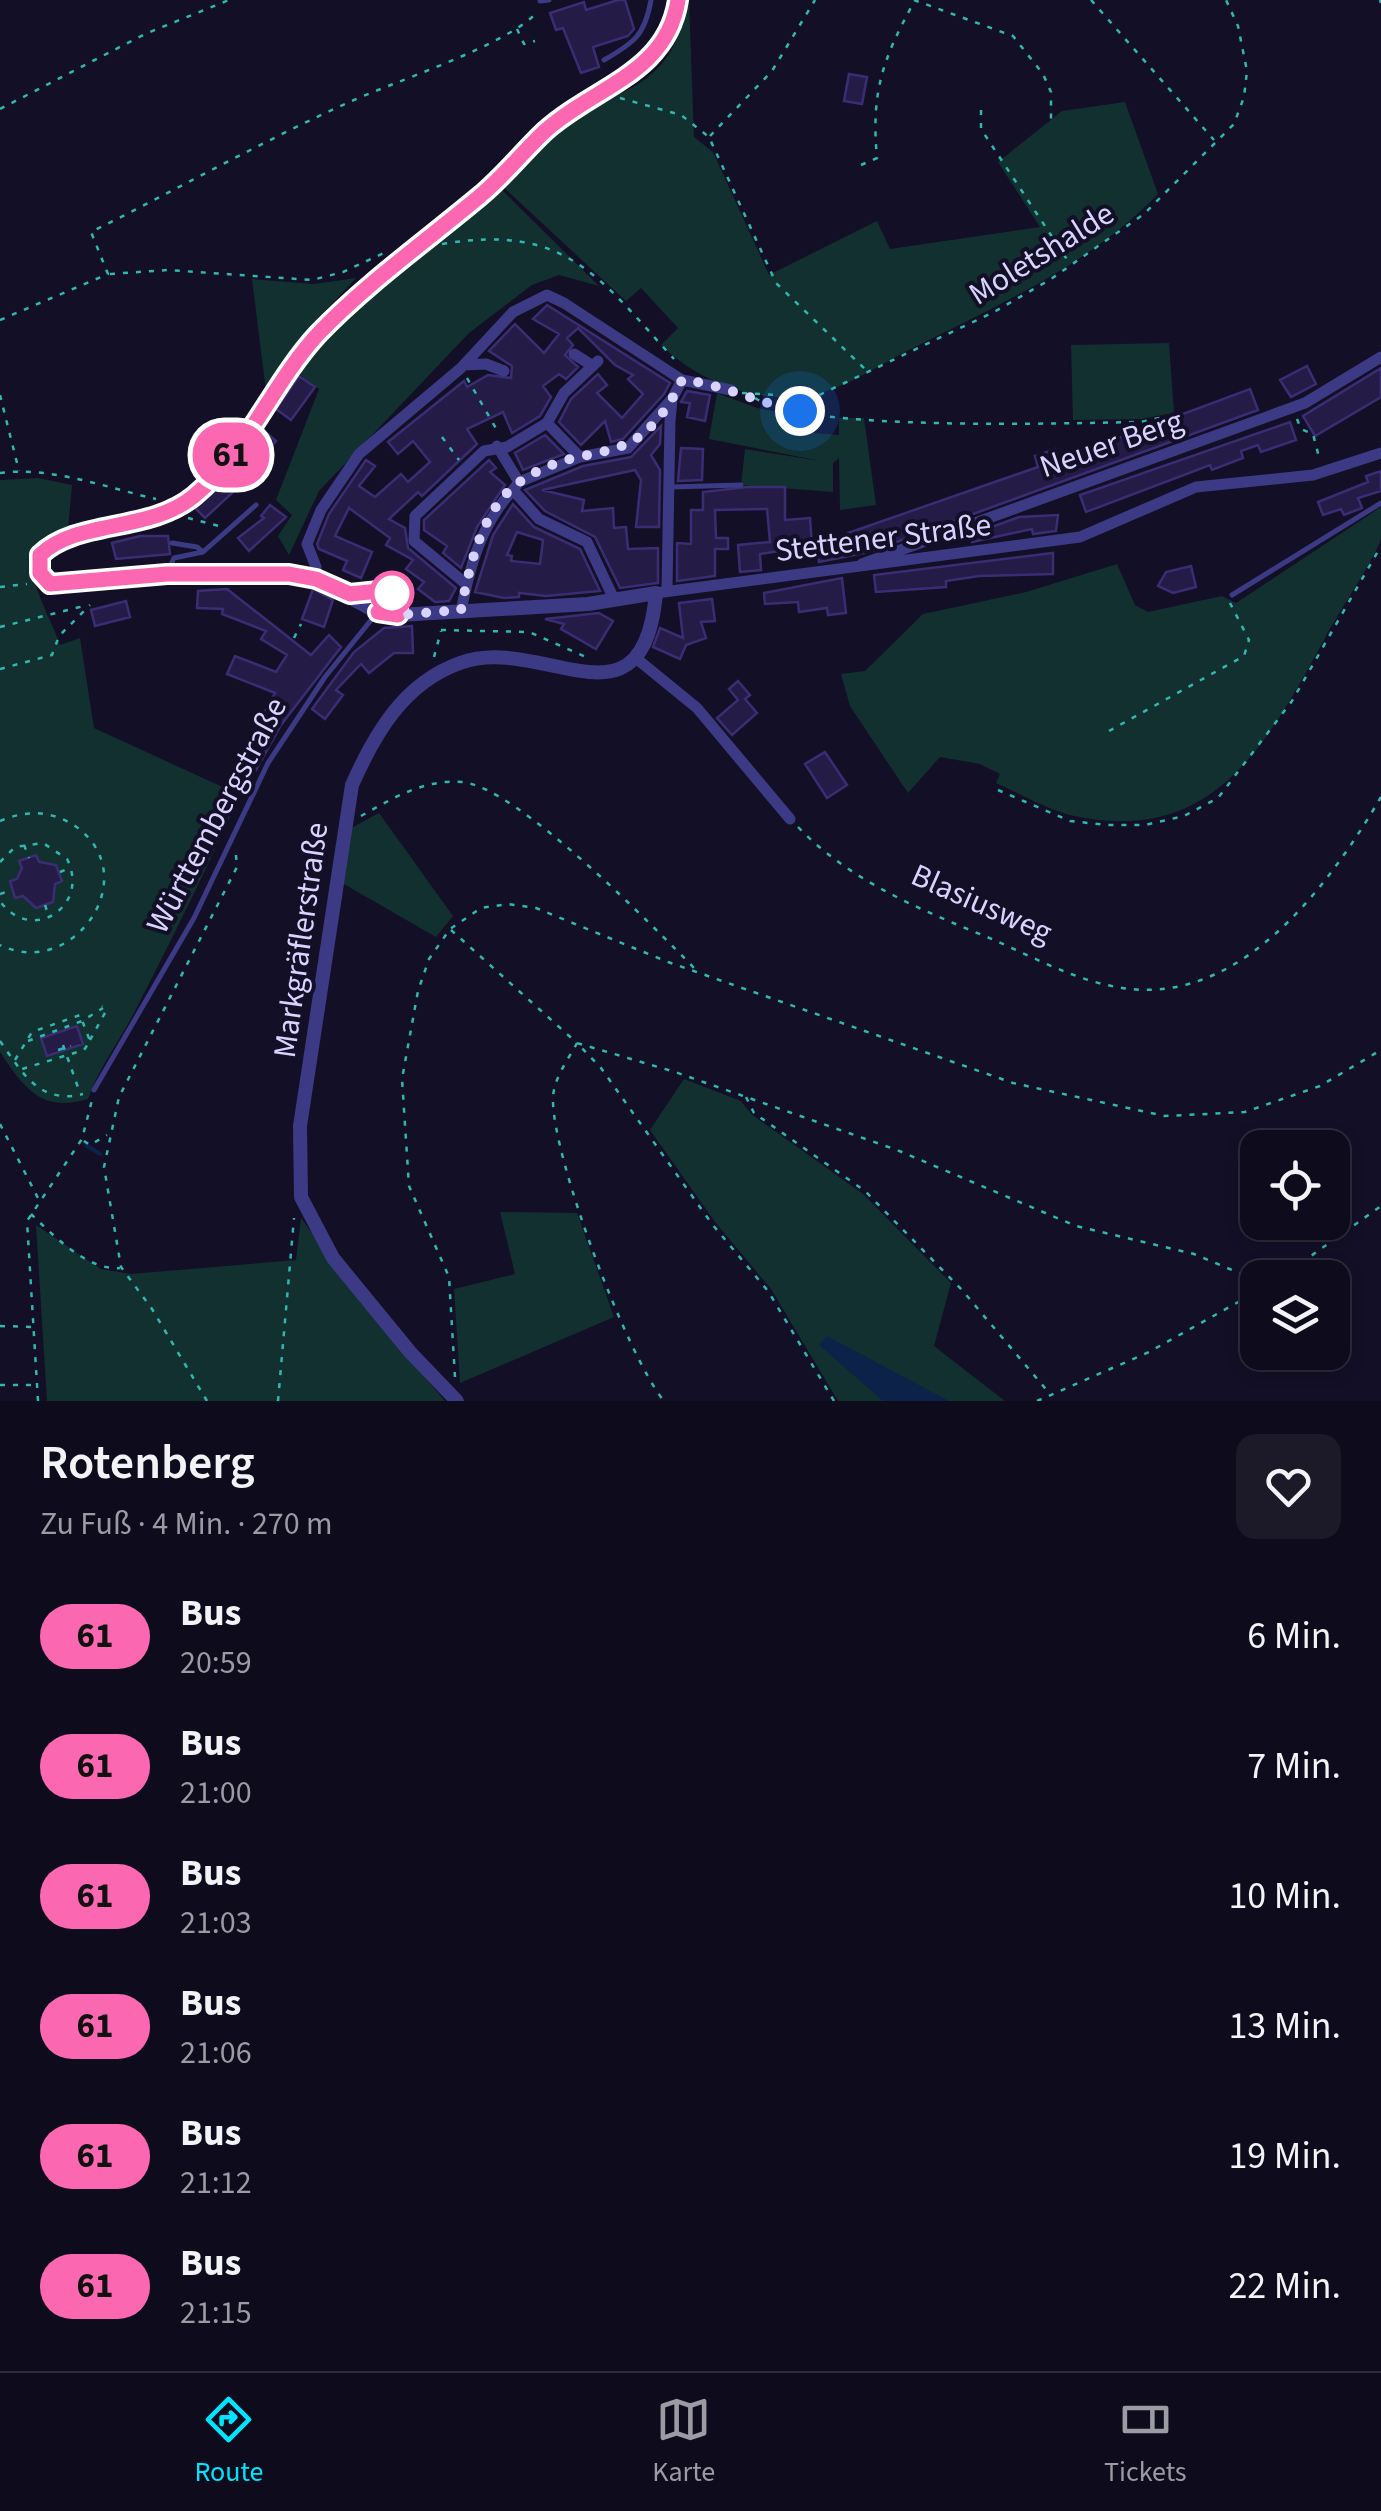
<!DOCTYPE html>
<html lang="de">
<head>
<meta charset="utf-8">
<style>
  body { margin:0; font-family:"Source Sans 3",sans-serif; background:#1c1929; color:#f1f3f6; height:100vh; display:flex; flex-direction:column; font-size:38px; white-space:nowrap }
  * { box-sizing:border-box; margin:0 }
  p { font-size:32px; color:#9b9ba3 }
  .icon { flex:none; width:55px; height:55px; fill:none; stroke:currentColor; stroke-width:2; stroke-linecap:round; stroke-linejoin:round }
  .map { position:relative; height:1401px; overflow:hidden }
  .sheet { display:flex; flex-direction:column; background:#0e0b1c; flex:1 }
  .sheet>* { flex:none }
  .badge { padding:0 20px; border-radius:32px; font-size:35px; line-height:65px }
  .fabs { position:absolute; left:1240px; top:1130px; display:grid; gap:20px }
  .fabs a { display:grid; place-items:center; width:110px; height:110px; border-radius:20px; background:#0e0b1c; box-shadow:0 5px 15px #0003,0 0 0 2px #2e2b3b; font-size:50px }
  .you { position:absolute; width:50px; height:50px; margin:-25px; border:8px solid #fff; border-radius:50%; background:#1a73e8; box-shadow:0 0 0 15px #1a73e833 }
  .map>.badge { position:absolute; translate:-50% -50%; box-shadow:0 0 0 5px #fff }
  .round { display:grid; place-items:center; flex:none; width:105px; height:105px; border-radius:20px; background:#1c1929 }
  .summary { display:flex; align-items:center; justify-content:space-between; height:170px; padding:0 40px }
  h1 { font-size:48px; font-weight:600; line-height:75px }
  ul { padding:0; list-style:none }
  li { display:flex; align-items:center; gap:30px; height:130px; padding:0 40px }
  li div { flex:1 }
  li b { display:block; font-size:38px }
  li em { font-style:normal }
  li .badge { min-width:110px; font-weight:700; text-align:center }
  .dock { display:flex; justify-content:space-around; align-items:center; height:140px; border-top:2px solid #2e2b3b; background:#0e0b1c; font-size:28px; color:#9b9ba3 }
  .dock a { display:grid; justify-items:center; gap:5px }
  .dock .on { color:#00e5ff }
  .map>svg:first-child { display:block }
  .green { fill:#12302f }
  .water { fill:#0c2248 }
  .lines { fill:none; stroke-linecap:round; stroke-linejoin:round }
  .stream { stroke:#0c2248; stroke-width:4 }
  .building { fill:#241b47; stroke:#3b2d73; stroke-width:2.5; fill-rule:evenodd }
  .path { stroke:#2fb8b0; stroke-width:2.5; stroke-dasharray:5 8; stroke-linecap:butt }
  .service { stroke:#3d3a85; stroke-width:5 }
  .minor { stroke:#3d3a85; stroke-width:11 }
  .tertiary { stroke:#3d3a85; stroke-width:14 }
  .line-casing { stroke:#fff; stroke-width:22 }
  .line { stroke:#fc67b1; stroke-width:15 }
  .walk { stroke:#d9d4ff; stroke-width:10; stroke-dasharray:0 18 }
  .stop-dot { fill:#fff; stroke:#fc67b1; stroke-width:5 }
  .labels { text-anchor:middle; stroke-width:8; stroke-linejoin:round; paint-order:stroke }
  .street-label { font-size:32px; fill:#d9d4ff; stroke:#130f26 }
</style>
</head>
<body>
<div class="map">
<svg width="1381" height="1401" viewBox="0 0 1381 1401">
  <rect width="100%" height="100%" fill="#130f26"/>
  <path class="green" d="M 689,0 L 694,137 L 713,152 L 769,275 L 877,221 L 890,249 L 1040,227 L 998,162 L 1062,111 L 1125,102 L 1158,194 C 1089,266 992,308 905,352 C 878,366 845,388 815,394 C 759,406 699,382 661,345 L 678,328 L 641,288 L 626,301 L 502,186 C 529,157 554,127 588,106 C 604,97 623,94 638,84 C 670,65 681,34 689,0 Z
    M 500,188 L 599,286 L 559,275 L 532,285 L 469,333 L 319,491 L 289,555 L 278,536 L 292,515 L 276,500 L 319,389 L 298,373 L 340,320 Z
    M 356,278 L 310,327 L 266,391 L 252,279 L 314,284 Z
    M 1169,343 L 1174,413 L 1140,419 L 1073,420 L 1071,345 Z
    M 717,393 L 757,408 L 801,416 L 800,432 L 839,435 L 839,418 L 864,418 L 876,505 L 840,510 L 839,458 L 833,463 L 833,492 L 741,485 L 745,449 L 821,461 L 709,439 Z
    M 38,478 L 72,485 L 68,530 C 4,551 45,600 60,645 L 80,638 L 94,728 L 240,795 C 207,868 172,939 135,1011 C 120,1041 99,1067 88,1099 C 41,1113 24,1088 0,1052 L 0,480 Z
    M 1381,507 C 1381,517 1381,529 1381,538 C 1378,554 1335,618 1325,638 C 1267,744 1214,846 1074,816 C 1048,810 1021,794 996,783 L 1000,774 L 980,764 L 940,757 L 908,793 L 850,706 L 841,674 L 865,671 L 923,614 L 1026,592 L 1117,564 L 1135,605 L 1148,612 L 1222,596 L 1236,603 Z
    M 379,813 L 453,916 L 436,937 L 342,883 L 351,828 Z
    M 684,1079 L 741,1101 L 751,1114 L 863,1194 L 951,1283 L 934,1346 L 1005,1401 L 838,1401 L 771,1289 L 715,1222 L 650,1130 Z
    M 500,1212 L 577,1213 L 614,1317 L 460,1383 L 454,1289 L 515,1274 Z
    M 301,1218 L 369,1311 L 445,1401 L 47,1401 L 36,1225 L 101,1269 L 131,1274 L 296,1260 Z"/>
  <path class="water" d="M 827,1336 L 949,1401 L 883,1401 L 819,1345 Z"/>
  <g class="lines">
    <path class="stream" d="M 86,1145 L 100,1154"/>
  </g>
  <path class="building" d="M 618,0 L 625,0 L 634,29 L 628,36 L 593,47 L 599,67 L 581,73 L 563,28 L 556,30 L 550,13 L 584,2 L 586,10 Z
    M 849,74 L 867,77 L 862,104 L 844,101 Z
    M 547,305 L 670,383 L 664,394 L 623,439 L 611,442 L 605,421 L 581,445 L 559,422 L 571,399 L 598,374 L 607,385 L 597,393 L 622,418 L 643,394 L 628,379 L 633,375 L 615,365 L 578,328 L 567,338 L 573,345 L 565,355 L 578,367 L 566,379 L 559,374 L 543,386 L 551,397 L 540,416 L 512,433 L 503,412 L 467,429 L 477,444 L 422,496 L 418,492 L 389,519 L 405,528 L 408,548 L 456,588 L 449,601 L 435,602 L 418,589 L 424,582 L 406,569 L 413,560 L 386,545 L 390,538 L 349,508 L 335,536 L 372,552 L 361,578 L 343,570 L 347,561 L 319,549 L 317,544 L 329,514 L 366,460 L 375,466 L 359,486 L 375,497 L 401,474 L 408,482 L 430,462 L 413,441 L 398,454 L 388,442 L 464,381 L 467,387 L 488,375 L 511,378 L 512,366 L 489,351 L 515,324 L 544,353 L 559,334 L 533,319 Z
    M 1307,366 L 1316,384 L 1291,397 L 1280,380 Z
    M 1381,368 L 1381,397 L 1315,436 L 1303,416 Z
    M 299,376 L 315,387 L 291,420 L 276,409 Z
    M 1250,389 L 1258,410 L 869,552 L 819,562 L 816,542 L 850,538 L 848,533 L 1038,467 L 1035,456 L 1055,449 L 1059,460 Z
    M 687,391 L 710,395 L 705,421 L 687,417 L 690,403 L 681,402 Z
    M 1290,422 L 1296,440 L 1261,452 L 1258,445 L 1241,451 L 1243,458 L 1212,470 L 1210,465 L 1086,512 L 1080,495 Z
    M 661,426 L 660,444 L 651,455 L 660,470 L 659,527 L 636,527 L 641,480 L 635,470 L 542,490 L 584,500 L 582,511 L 613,508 L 614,528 L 626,527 L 628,549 L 658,548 L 658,583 L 620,588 L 595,537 L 545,511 L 525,490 L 583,466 L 631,457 Z
    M 263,430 L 276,441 L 244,482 L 205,518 L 195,508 L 221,486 Z
    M 545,435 L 564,454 L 523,470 L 515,453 Z
    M 681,448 L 703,449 L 702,480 L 678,481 Z
    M 489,460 L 496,468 L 490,472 L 505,485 L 477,527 L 461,568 L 443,553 L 447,546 L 424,530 L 424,520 Z
    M 1381,471 L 1381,491 L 1358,498 L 1362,508 L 1344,515 L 1341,509 L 1323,515 L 1318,502 L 1368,482 L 1366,476 Z
    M 747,487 L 785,487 L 785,520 L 810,518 L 812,546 L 760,554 L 761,570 L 740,572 L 738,545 L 770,542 L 767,509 L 715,510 L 716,538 L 728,538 L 728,549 L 715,549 L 715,576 L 677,581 L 677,543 L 691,544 L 691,510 L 703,510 L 703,492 Z
    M 513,504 L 534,527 L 580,549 L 600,591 L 546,596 L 519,593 L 519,597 L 504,598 L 475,592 L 493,535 ZM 517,532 L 543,540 L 540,564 L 511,561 L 512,556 L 507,555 Z
    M 270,505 L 286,517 L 249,551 L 238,538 L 264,518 L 261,516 Z
    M 1058,515 L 1056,531 L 1033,534 L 1032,529 L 972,542 L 970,535 L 1019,517 Z
    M 140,536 L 168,536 L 170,554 L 116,559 L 112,543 Z
    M 1053,553 L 1053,574 L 979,576 L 946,581 L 946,587 L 876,592 L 874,575 Z
    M 1191,566 L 1196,587 L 1173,593 L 1158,586 L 1166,572 Z
    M 842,578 L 846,613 L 828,615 L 827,608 L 799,612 L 798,602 L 765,604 L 764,593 Z
    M 227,589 L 311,655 L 329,635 L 341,647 L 281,725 L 256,770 L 238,759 L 275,693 L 227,674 L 235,656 L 276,672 L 287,655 L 261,639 L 266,631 L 222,614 L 223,609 L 197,608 L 198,591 Z
    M 313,589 L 333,600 L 324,627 L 302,619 Z
    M 712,599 L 715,621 L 701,622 L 706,638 L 686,645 L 680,659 L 653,647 L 660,628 L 683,638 L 679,603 Z
    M 126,601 L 130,617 L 95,626 L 91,610 Z
    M 599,613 L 613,621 L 596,649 L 561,629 L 564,624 L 545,619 Z
    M 412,626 L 413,653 L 394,653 L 369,673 L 361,664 L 336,690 L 343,695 L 325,719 L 312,709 L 354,652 L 384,628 Z
    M 738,681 L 750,695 L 745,699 L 757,713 L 732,735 L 717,718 L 738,700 L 729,689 Z
    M 825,752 L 847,785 L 827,798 L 805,764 Z
    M 36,855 L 39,862 L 56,865 L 62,881 L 55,884 L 53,902 L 36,908 L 23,896 L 15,898 L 10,881 L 17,879 L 22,868 L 19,861 Z
    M 77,1026 L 83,1044 L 47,1056 L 41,1038 Z"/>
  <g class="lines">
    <path class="path" d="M 914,0 L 1013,36 L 1043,74 L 1051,92 L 1051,119
      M 1091,0 L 1214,140
      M 1380,0 L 1381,3
      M 517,29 L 524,44 L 535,41
      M 620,98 L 681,115 L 709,137 L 776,283 L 867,371
      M 0,109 L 145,34 L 229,0
      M 981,110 L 981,129 L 1070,264
      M 710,136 L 772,71 L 815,0
      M 861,165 L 877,158 C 871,93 882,60 914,2
      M 442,244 C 566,223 599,277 674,359
      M 110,274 L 168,270 L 312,280 L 343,272 L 386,252
      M 0,320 L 108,274 L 91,232 C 176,190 259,143 345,104 C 389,83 510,45 538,11
      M 467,378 L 498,432
      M 742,393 L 815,397 L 994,312 L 1051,279 L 1144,214 L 1234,124 L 1244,97 L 1247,71 L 1238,26 L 1226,0
      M 0,395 L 19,471
      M 755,398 C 805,432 1068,423 1140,422 L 1174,415 L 1181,433
      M 1297,419 L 1301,429 L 1313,434 L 1320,461
      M 442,437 L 459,460
      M 0,473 C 50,466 108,488 156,499
      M 188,518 L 219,526
      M 0,587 L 27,584
      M 0,627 L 88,605
      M 441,630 L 529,632 L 588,658
      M 294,638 L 301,624
      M 434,657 L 441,631
      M 0,669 L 52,655 L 59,636 L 90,605
      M 1109,731 L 1244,656 L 1249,640 L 1230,603
      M 998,790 L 1070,821 L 1107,825 L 1145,825 L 1184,816 L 1218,798 L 1292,701 L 1381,546
      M 361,816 C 393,798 424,779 462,782 C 517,787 653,926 696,970
      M 0,821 C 26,810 51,810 75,826 C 146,875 74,981 0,945
      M 798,827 C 850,881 919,909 987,937 C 1025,953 1066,976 1107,985 C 1233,1016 1325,892 1381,797
      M 24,845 L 29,858
      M 0,862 L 15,847 L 43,843 L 67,859 C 91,906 31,945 0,901
      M 60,872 L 70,868
      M 0,894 L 12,890
      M 45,905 L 49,917
      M 451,930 L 577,1043 C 568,1060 553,1079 553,1099 C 552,1157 627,1356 664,1401
      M 90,1040 L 106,1011 L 102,1006
      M 0,1041 C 22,1072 39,1105 83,1094
      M 28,1041 L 82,1021 L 103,1008
      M 63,1045 L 80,1093
      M 58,1050 L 71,1046
      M 15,1060 L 32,1032 L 80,1015 L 90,1041 L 84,1050 L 22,1069
      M 746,1097 L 754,1113 L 865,1191 L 962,1290 L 1050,1394
      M 0,1124 L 38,1198
      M 84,1141 L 90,1145 L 107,1135
      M 31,1214 C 52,1234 87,1271 120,1268
      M 1280,1278 L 1381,1206
      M 0,1326 L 35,1327
      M 455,1377 L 449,1277 L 409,1186 L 402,1079 L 418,991 L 429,959 L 450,929 L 481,908 L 508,904 L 536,908 L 668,962 L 1013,1083 L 1165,1116 L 1245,1112 L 1320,1086 L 1381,1050
      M 0,1385 L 37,1385
      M 38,1401 L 27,1221 L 82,1139 L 92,1100
      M 207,1401 L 152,1309 L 121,1267 L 104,1167 L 119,1097 L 237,867 L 236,855
      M 278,1401 L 294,1218
      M 834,1401 L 768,1291 L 712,1224 L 601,1068 L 577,1043 L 675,1072 L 897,1150 L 1076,1226 L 1194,1254 L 1258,1281
      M 1037,1401 L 1149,1352 L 1258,1291"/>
    <path class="service" d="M 540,1 L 549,0
      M 604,60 C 634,43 645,35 651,0
      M 671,487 L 741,485
      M 172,543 L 197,547 L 203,552
      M 168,571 L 174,558 L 203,552 L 256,505
      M 351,594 L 379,591 L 398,596 L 399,612
      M 1232,595 L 1381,503
      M 94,1090 L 194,918 L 268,763 L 325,677 L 376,614"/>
    <path class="minor" d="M 574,354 L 593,366
      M 464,365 L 486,364 L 504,371
      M 547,423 L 580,457
      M 497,446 L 519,482
      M 513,490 L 519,482 L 580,457 L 628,448 L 672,399
      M 862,564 L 1305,403 L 1381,357
      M 316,579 L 316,567 L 307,544 L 321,510 L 359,454 L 461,368 L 513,312 L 547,295 L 564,303 L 682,380 L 731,390
      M 466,584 L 414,541 L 415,516 L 484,451 L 507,447 L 547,423 L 564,393 L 598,361
      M 667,589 L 670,421 L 672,399 L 682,380
      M 656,593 L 1080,537 L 1196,487 L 1313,475 L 1381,453
      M 461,611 C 470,566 481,524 513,490 L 539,519 L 587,542 L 614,599
      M 637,659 L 697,708 L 790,819"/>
    <path class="tertiary" d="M 457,1401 L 410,1352 L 333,1258 L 301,1197 L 300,1126 L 352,785 C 375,733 404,683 460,663 C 543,633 643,739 656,593 L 588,604 L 398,615 L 377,612 L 316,579 L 289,574 L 167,573 L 50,584 L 39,573 L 41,555 C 77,519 149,532 194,496 C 247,452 272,384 318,334 C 367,283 425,241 480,197 C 503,177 522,153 544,132 C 594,84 666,77 678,0"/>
  </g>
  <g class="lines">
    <defs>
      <path id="line" d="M 378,612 L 398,615 L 398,596 L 379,591 L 350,594 L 316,579 L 289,574 L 167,574 L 50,584 L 40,573 L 40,555 C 77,519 149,533 194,496 C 247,452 272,384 318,334 C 367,283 425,242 480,196 C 503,177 522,153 544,132 C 593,87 667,74 678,0"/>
    </defs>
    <use href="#line" class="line-casing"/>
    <use href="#line" class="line"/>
    <path class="walk" d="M 392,593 L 398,596 L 398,615 L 461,610 C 469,568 482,507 521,481 C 591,434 634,479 682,380 C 724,384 759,404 800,411"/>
  </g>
  <circle class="stop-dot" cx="392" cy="593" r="20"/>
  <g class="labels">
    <g class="street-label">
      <text transform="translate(1041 253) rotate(-32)" y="11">Moletshalde</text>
      <text transform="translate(1111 443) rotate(-19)" y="11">Neuer Berg</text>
      <text transform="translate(883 537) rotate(-7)" y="11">Stettener Straße</text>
      <text transform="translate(216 815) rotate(-62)" y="11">Württembergstraße</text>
      <text transform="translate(982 903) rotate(24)" y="11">Blasiusweg</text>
      <text transform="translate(300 940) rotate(-82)" y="11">Markgräflerstraße</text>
    </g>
  </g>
</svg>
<div class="fabs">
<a><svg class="icon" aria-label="locate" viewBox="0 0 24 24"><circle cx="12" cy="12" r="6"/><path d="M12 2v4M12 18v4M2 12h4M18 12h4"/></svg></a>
<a><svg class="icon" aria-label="layers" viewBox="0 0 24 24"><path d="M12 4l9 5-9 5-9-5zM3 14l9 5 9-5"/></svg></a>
</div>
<div class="you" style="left:800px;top:411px"></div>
<b class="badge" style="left:231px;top:455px;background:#fc67b1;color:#111">61</b>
</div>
<section class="sheet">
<div class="summary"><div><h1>Rotenberg</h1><p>Zu Fuß · 4 Min. · 270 m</p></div><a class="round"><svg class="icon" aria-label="heart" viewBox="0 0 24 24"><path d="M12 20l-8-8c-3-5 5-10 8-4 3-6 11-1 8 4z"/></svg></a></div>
<ul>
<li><span class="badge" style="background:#fc67b1;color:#111">61</span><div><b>Bus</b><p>20:59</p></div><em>6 Min.</em></li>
<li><span class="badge" style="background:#fc67b1;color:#111">61</span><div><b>Bus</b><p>21:00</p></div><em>7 Min.</em></li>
<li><span class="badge" style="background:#fc67b1;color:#111">61</span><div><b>Bus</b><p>21:03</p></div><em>10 Min.</em></li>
<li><span class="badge" style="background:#fc67b1;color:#111">61</span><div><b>Bus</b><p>21:06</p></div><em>13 Min.</em></li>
<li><span class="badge" style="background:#fc67b1;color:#111">61</span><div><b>Bus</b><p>21:12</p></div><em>19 Min.</em></li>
<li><span class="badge" style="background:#fc67b1;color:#111">61</span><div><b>Bus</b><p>21:15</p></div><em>22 Min.</em></li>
</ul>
</section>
<nav class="dock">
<a class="on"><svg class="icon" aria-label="directions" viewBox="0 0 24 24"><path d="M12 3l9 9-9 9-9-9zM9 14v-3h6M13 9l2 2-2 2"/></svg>Route</a>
<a><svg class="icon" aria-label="map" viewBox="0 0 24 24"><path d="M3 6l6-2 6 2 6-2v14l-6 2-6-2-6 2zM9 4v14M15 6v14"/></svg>Karte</a>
<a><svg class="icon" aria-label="tickets" viewBox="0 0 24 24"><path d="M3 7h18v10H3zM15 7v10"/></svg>Tickets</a>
</nav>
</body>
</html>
